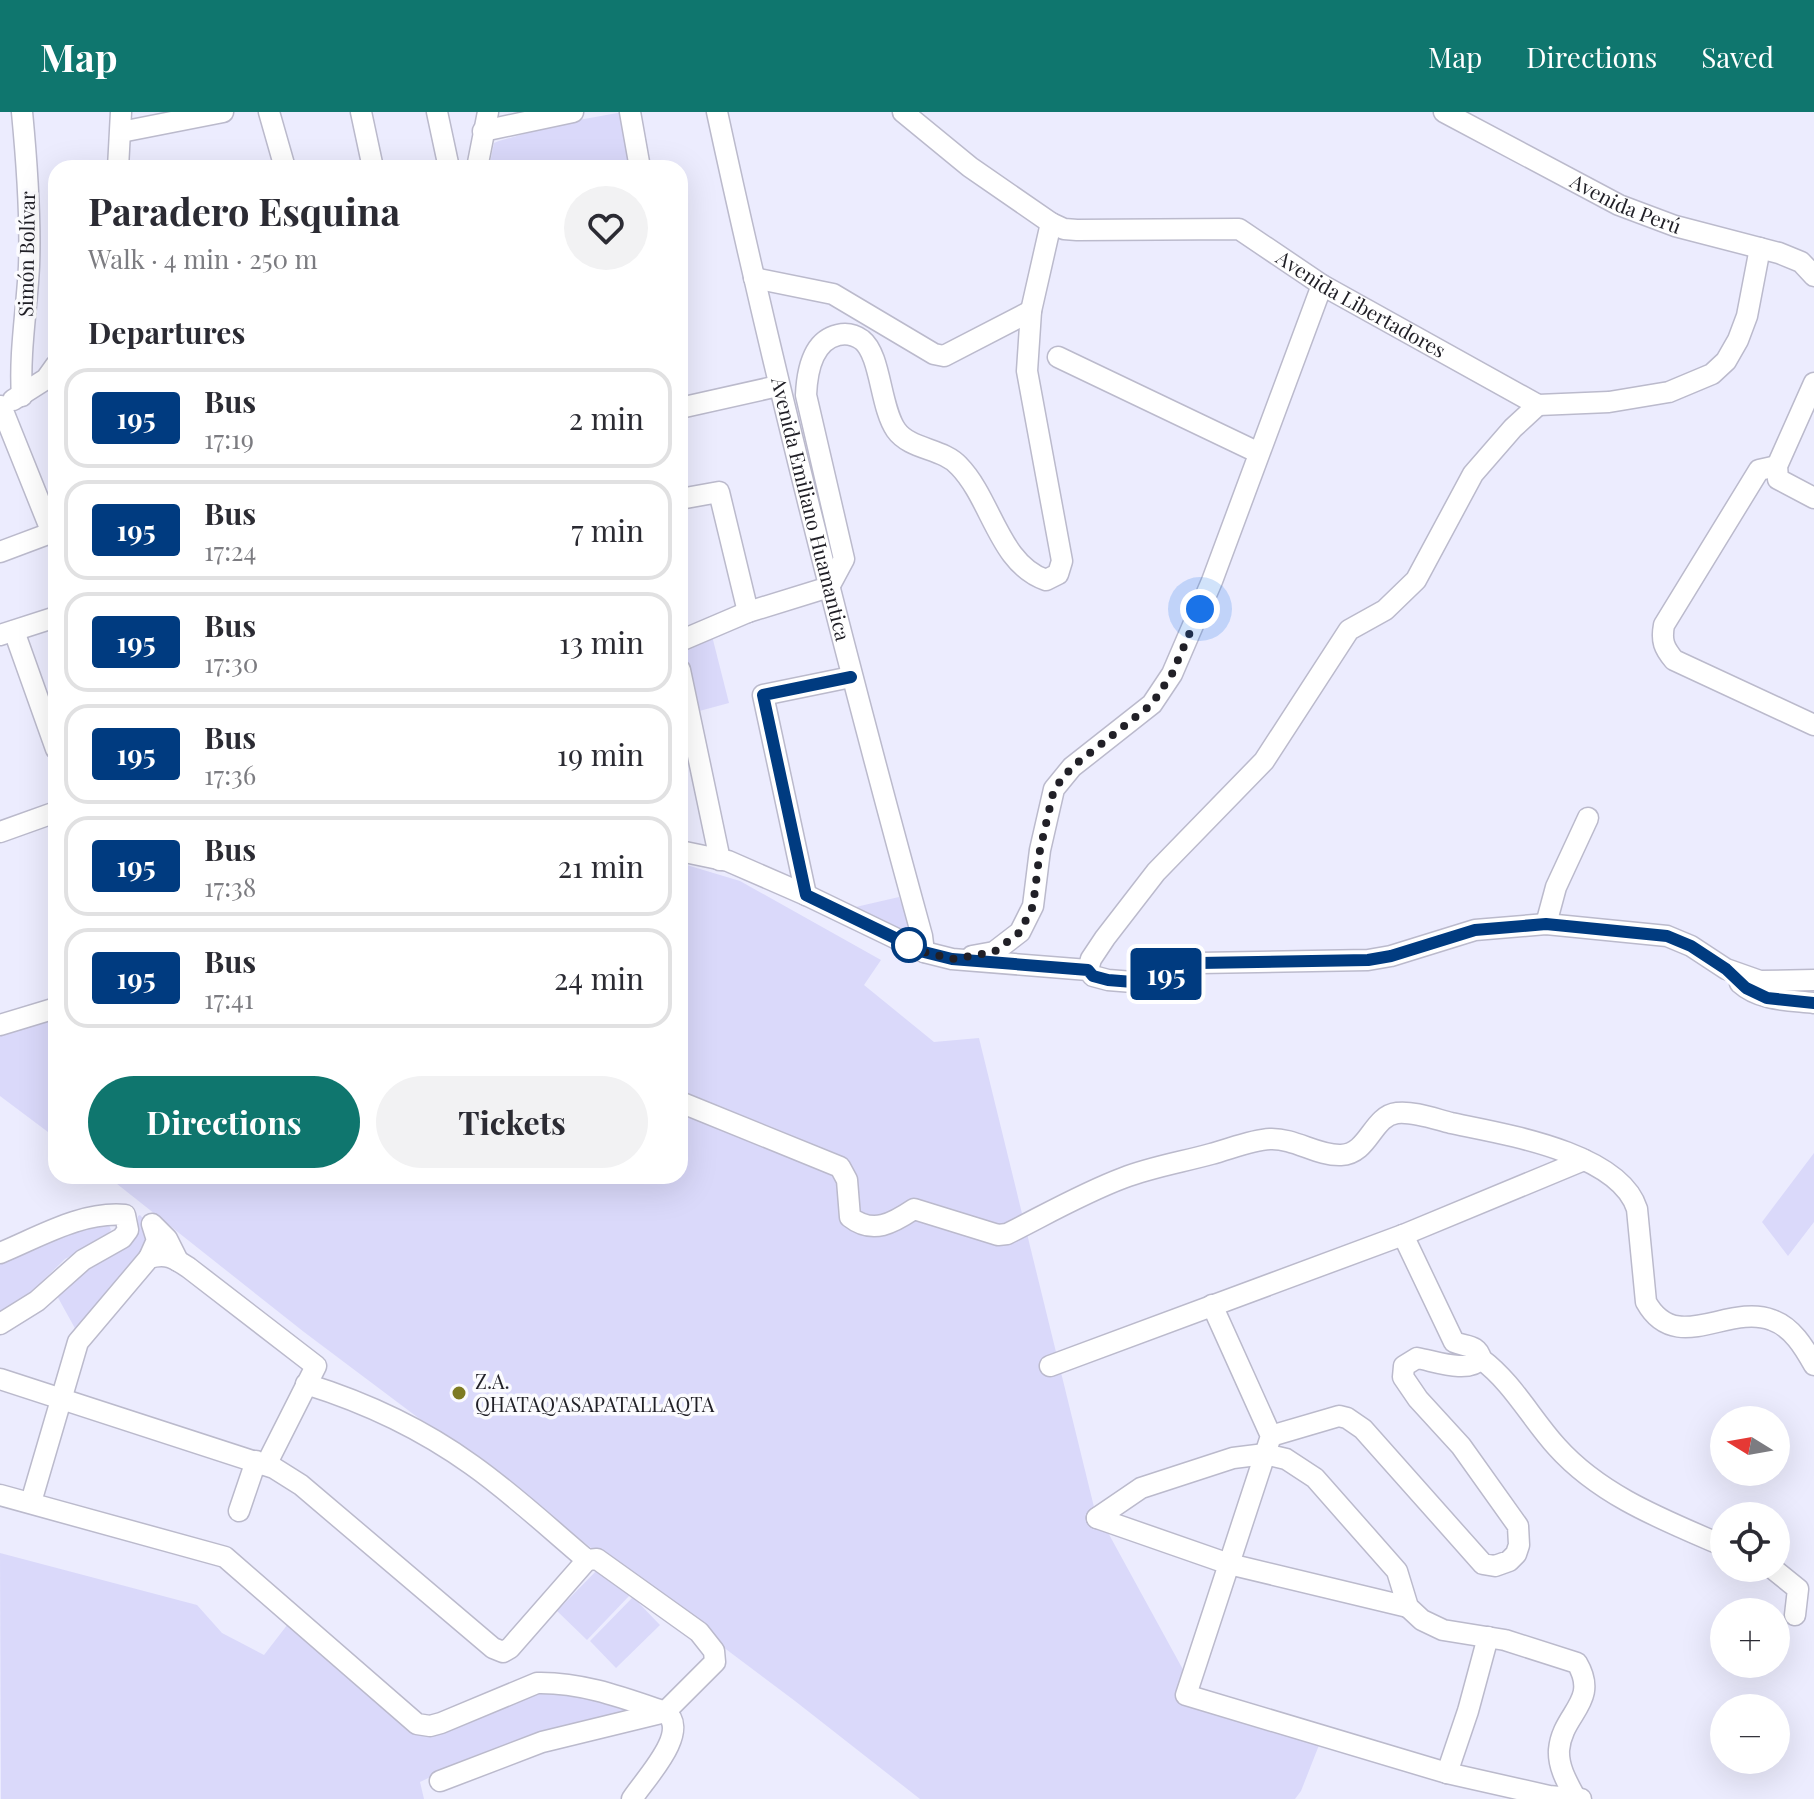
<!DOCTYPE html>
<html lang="en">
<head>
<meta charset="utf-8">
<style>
  body { margin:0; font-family:"Playfair Display",serif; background:#f2f2f3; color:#2b2b33; height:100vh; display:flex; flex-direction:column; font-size:30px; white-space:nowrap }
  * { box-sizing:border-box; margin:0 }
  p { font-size:26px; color:#7c7c81 }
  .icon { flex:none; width:44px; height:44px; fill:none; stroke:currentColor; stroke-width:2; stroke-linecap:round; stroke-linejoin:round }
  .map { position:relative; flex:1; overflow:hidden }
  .panel { position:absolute; left:48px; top:48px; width:640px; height:1024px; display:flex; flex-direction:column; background:#fff; border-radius:24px; box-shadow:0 8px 32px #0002 }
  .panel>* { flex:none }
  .badge { padding:0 16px; border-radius:6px; font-size:28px; line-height:52px }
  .needle { width:52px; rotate:281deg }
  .controls { position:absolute; left:1710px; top:1294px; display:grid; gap:16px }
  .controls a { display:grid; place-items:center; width:80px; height:80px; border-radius:50%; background:#fff; box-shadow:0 8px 32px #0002; font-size:40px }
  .you { position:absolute; width:40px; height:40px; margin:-20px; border:6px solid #fff; border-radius:50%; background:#1a73e8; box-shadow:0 0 0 12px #1a73e833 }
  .map>.badge { position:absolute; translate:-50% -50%; box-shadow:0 0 0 4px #fff }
  h2 { padding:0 40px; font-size:30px; line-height:72px }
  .round { display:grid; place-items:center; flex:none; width:84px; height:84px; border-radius:42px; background:#f2f2f3 }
  .summary { display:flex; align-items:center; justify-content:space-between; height:136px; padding:0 40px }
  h1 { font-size:38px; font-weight:700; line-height:60px }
  .action { display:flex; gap:16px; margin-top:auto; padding:16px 40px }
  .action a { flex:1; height:92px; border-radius:48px; background:#0f766e; color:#fff; font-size:32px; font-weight:700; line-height:92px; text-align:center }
  .action a+a { background:#f2f2f3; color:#2b2b33 }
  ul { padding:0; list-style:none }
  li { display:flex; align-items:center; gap:24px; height:100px; margin:0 16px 12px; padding:0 24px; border:4px solid #e1e1e2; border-radius:24px }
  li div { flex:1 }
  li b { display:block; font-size:30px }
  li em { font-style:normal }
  li .badge { min-width:88px; font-weight:700; text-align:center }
  header { display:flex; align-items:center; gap:48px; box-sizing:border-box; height:112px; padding:0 40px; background:#0f766e; color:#fff }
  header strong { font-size:38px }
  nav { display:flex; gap:44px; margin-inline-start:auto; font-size:28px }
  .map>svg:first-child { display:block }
  .green { fill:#dad9fa }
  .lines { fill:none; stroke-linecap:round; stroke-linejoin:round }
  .minor-casing { stroke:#bbbacc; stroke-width:23 }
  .minor { stroke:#fff; stroke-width:20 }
  .line-casing { stroke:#fff; stroke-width:18 }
  .line { stroke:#003b80; stroke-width:12 }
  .walk { stroke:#212027; stroke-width:8; stroke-dasharray:0 14.4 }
  .stop-dot { fill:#fff; stroke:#003b80; stroke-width:4 }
  .poi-dot { fill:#7e7b22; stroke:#fbfbfe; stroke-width:3 }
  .labels { text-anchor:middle; stroke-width:7; stroke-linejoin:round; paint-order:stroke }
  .street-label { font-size:20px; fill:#212027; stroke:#fbfbfe }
  .poi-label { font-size:20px; fill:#212027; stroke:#fbfbfe; text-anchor:start }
</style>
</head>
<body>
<header>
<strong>Map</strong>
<nav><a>Map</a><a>Directions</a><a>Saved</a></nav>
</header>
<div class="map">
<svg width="1814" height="1687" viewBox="0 0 1814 1687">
  <rect width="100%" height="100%" fill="#ececfe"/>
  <path class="green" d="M 623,0 L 632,46 C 609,63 520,56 489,56 L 494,31 L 499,29 L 562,11 Z
    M 712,524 L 729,591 L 692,601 L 680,553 L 680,530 Z
    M 680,751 L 740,769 L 881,848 L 864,873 L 934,930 L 979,926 L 1094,1395 L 1192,1574 L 1321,1628 L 1301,1679 L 1295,1687 L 920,1687 L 795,1589 L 304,1220 L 107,1064 L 680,1064 Z
    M 899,785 L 915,829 L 847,797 Z
    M 56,890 L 56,1026 L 0,984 L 0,907 Z
    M 1814,1041 L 1814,1110 L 1788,1144 L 1762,1110 Z
    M 140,1103 L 150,1114 L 151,1129 L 77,1220 L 56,1182 L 137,1116 L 138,1104 Z
    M 87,1112 L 109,1113 L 111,1118 L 102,1128 L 65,1147 L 28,1183 L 0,1201 L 0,1148 Z
    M 0,1441 L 197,1493 L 222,1521 L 264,1543 L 291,1508 L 414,1617 L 542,1580 L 591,1585 L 632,1597 L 443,1659 L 420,1670 L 424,1687 L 1,1687 Z
    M 600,1455 L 630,1483 L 587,1528 L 557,1499 Z
    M 633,1485 L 660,1513 L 616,1556 L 590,1529 Z"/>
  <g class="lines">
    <defs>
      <g id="minor">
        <path d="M 22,0 C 27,52 31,103 29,154 C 27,197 19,241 22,284"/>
        <path d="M 269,0 L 285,56"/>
        <path d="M 361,0 L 373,56"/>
        <path d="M 437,0 L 449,56"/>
        <path d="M 630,0 L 640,56"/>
        <path id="s1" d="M 717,0 C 777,277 847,551 922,824 L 924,840"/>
        <path id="s2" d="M 903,0 L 970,55 L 1051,111 L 1064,117 L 1077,118 L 1239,117 L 1322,173 L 1538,293 L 1609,290 L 1669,280 L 1712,262 L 1726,249 L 1738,228 L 1747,204 L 1760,136"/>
        <path id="s3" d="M 1444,0 L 1619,93 L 1675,114 L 1779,141 L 1801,150 L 1814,164"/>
        <path d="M 483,19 L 573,0"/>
        <path d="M 121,20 L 223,0"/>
        <path d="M 118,56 L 121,0"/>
        <path d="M 477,56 L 488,0"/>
        <path d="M 754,166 L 833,182 L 934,242 L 944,244 L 1031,199"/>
        <path d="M 1058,245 L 1259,341"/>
        <path d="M 1814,271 L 1777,354 L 1778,367 L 1814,386"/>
        <path d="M 13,288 L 46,267 L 56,253"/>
        <path d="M 1,294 L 52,421"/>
        <path d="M 680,296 L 778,274"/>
        <path d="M 1777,354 L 1759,358 L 1664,513 C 1661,529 1664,536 1674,548 L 1814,613"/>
        <path d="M 680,387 L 719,380 L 748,500"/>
        <path d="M 0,440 L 56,419"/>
        <path d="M 14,519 L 56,637"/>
        <path d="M 0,523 L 56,505"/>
        <path d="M 680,529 L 748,500 L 829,475 L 844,447 L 806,283 C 807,261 812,229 838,223 C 846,221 855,223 862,228 C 881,243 880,295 896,318 C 910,338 943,336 959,354 C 992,388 999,452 1046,468 L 1058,462 L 1062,449 L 1027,259 L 1031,199 L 1051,111"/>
        <path d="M 680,558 L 720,748"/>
        <path d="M 0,720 L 56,700"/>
        <path d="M 680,739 L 728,749 L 806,783 L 924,840 L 952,847 L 1088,858 L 1093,864 L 1108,868 L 1133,870 L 1199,851 L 1368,848 L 1391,844 L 1475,818 L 1546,812 L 1667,824 L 1691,834 L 1726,857 L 1760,869 L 1814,868"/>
        <path d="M 806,783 L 763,583 L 851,565"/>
        <path d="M 1546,812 L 1556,775 L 1588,706"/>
        <path d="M 972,844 L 994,840 L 1020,820 L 1033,794 L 1040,738 L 1054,677 L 1072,655 L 1152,592 L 1172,562 L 1212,469 L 1322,173"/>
        <path d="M 1088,858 L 1091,847 L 1105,826 L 1156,760 L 1264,649 L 1349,518 L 1385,498 L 1416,468 L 1473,362 L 1513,316 L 1538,293"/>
        <path d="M 1740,871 C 1760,889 1789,888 1814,891"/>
        <path d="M 0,913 L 56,896"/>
        <path d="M 680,990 L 840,1055 L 847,1068 L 850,1105 C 873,1123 893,1111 914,1097 L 998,1123 L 1007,1122 C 1045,1103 1083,1081 1123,1066 C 1151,1055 1182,1050 1211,1042 C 1230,1037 1251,1028 1270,1027 C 1295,1026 1317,1044 1341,1043 C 1369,1042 1372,1004 1397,1001 C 1413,999 1435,1007 1451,1011 C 1503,1022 1619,1040 1637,1097 L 1646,1190 C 1676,1244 1728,1191 1772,1208 C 1792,1215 1804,1235 1814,1253"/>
        <path d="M 0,1141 C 39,1125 82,1099 125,1103 L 128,1118 L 122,1126 L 83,1148 L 37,1189 L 0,1212"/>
        <path d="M 149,1146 L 157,1128 L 152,1112 L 167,1127 L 178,1149"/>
        <path d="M 1212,1193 L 1271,1324 L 1186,1583 L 1447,1661 L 1549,1684 L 1581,1687"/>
        <path d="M 1481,1247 C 1513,1271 1530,1305 1557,1335 C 1601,1384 1664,1408 1724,1434"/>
        <path d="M 1050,1254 L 1403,1123 L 1584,1048"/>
        <path d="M 0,1267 L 274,1356 L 301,1373 L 493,1536 L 503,1540 L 510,1536 L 587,1448"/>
        <path d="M 306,1272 C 364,1290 422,1317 472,1353 C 513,1382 549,1416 587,1448 L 597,1447 L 699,1520 L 714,1539 L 715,1550 L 665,1600 L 542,1630 L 440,1669"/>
        <path d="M 1271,1324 L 1339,1304 L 1347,1306 L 1363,1317 L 1483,1452 L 1495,1454 L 1509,1449 L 1516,1442 L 1519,1433 L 1518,1414 L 1461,1334 L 1418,1287 L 1403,1265 L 1404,1254 L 1417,1246 C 1435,1249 1468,1262 1481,1247 C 1478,1232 1465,1235 1454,1230 L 1403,1123"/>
        <path d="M 0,1383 L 225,1445 L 417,1612 L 430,1614 L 441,1611 L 537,1571 C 582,1570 624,1586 665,1600 C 692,1619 644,1668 632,1687"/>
        <path d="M 31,1390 L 78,1230 L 149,1146 C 167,1141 174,1146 189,1156 L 316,1254 L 266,1353"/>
        <path d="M 239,1399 L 256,1349"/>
        <path d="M 1097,1406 L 1141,1376 L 1233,1346 L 1265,1342 L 1286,1347 L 1315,1366 L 1397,1459 L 1408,1495 L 1422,1508 L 1443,1518 L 1505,1528 L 1577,1551 C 1600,1590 1562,1601 1559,1638 C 1558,1655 1567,1670 1575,1685"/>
        <path d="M 1097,1406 L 1229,1452 L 1408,1495"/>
        <path d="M 1772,1456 L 1798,1477 L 1795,1503"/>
        <path d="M 1447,1661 L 1468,1599 L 1488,1525"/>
      </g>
    </defs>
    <use href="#minor" class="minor-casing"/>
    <use href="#minor" class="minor"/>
  </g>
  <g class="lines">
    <defs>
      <path id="line" d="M 851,565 L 763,583 L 806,783 L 924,840 L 952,847 L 1088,858 L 1093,864 L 1108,868 L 1133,870 L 1199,851 L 1368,848 L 1391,844 L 1475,818 L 1546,812 L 1667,824 L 1691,834 L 1726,857 L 1746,876 L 1767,886 L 1814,891"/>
    </defs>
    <use href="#line" class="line-casing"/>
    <use href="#line" class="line"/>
    <path class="walk" d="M 909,833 L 904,831 L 924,840 L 952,847 L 994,840 L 1020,820 L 1033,794 L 1040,738 L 1054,677 L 1072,655 L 1152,592 L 1172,562 L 1200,497"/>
  </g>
  <circle class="stop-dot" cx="909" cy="833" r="16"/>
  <circle class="poi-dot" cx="459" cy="1281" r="8"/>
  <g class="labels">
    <g class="street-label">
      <text dy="7" stroke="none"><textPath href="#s3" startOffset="204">Avenida Perú</textPath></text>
      <text transform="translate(27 142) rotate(-89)" y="7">Simón Bolívar</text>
      <text dy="7" stroke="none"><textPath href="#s2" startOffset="518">Avenida Libertadores</textPath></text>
      <text dy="7" stroke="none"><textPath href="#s1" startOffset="408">Avenida Emiliano Huamantica</textPath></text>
    </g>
    <g class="poi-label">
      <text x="475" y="1277">Z.A.<tspan x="475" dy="23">QHATAQ'ASAPATALLAQTA</tspan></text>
    </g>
  </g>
</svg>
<div class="controls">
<a><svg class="needle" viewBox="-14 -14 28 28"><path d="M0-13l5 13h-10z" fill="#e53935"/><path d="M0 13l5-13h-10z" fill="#7c7c81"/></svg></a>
<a><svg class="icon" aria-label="locate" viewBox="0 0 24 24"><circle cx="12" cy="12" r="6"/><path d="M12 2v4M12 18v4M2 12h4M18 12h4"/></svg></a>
<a>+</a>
<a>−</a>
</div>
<div class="you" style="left:1200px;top:497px"></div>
<b class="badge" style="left:1166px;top:862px;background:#003b80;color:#fff">195</b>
<section class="panel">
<div class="summary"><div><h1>Paradero Esquina</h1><p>Walk · 4 min · 250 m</p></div><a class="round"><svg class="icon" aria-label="heart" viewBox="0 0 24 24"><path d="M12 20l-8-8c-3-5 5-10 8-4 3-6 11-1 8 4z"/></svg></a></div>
<h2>Departures</h2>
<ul>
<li><span class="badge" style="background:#003b80;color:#fff">195</span><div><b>Bus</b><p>17:19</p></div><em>2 min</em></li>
<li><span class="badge" style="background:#003b80;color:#fff">195</span><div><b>Bus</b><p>17:24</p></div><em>7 min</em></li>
<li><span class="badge" style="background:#003b80;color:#fff">195</span><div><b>Bus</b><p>17:30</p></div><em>13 min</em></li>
<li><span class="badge" style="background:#003b80;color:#fff">195</span><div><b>Bus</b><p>17:36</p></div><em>19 min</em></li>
<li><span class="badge" style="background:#003b80;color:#fff">195</span><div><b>Bus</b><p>17:38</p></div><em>21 min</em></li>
<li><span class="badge" style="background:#003b80;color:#fff">195</span><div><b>Bus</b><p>17:41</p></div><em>24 min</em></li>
</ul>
<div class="action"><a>Directions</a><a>Tickets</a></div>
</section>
</div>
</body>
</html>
